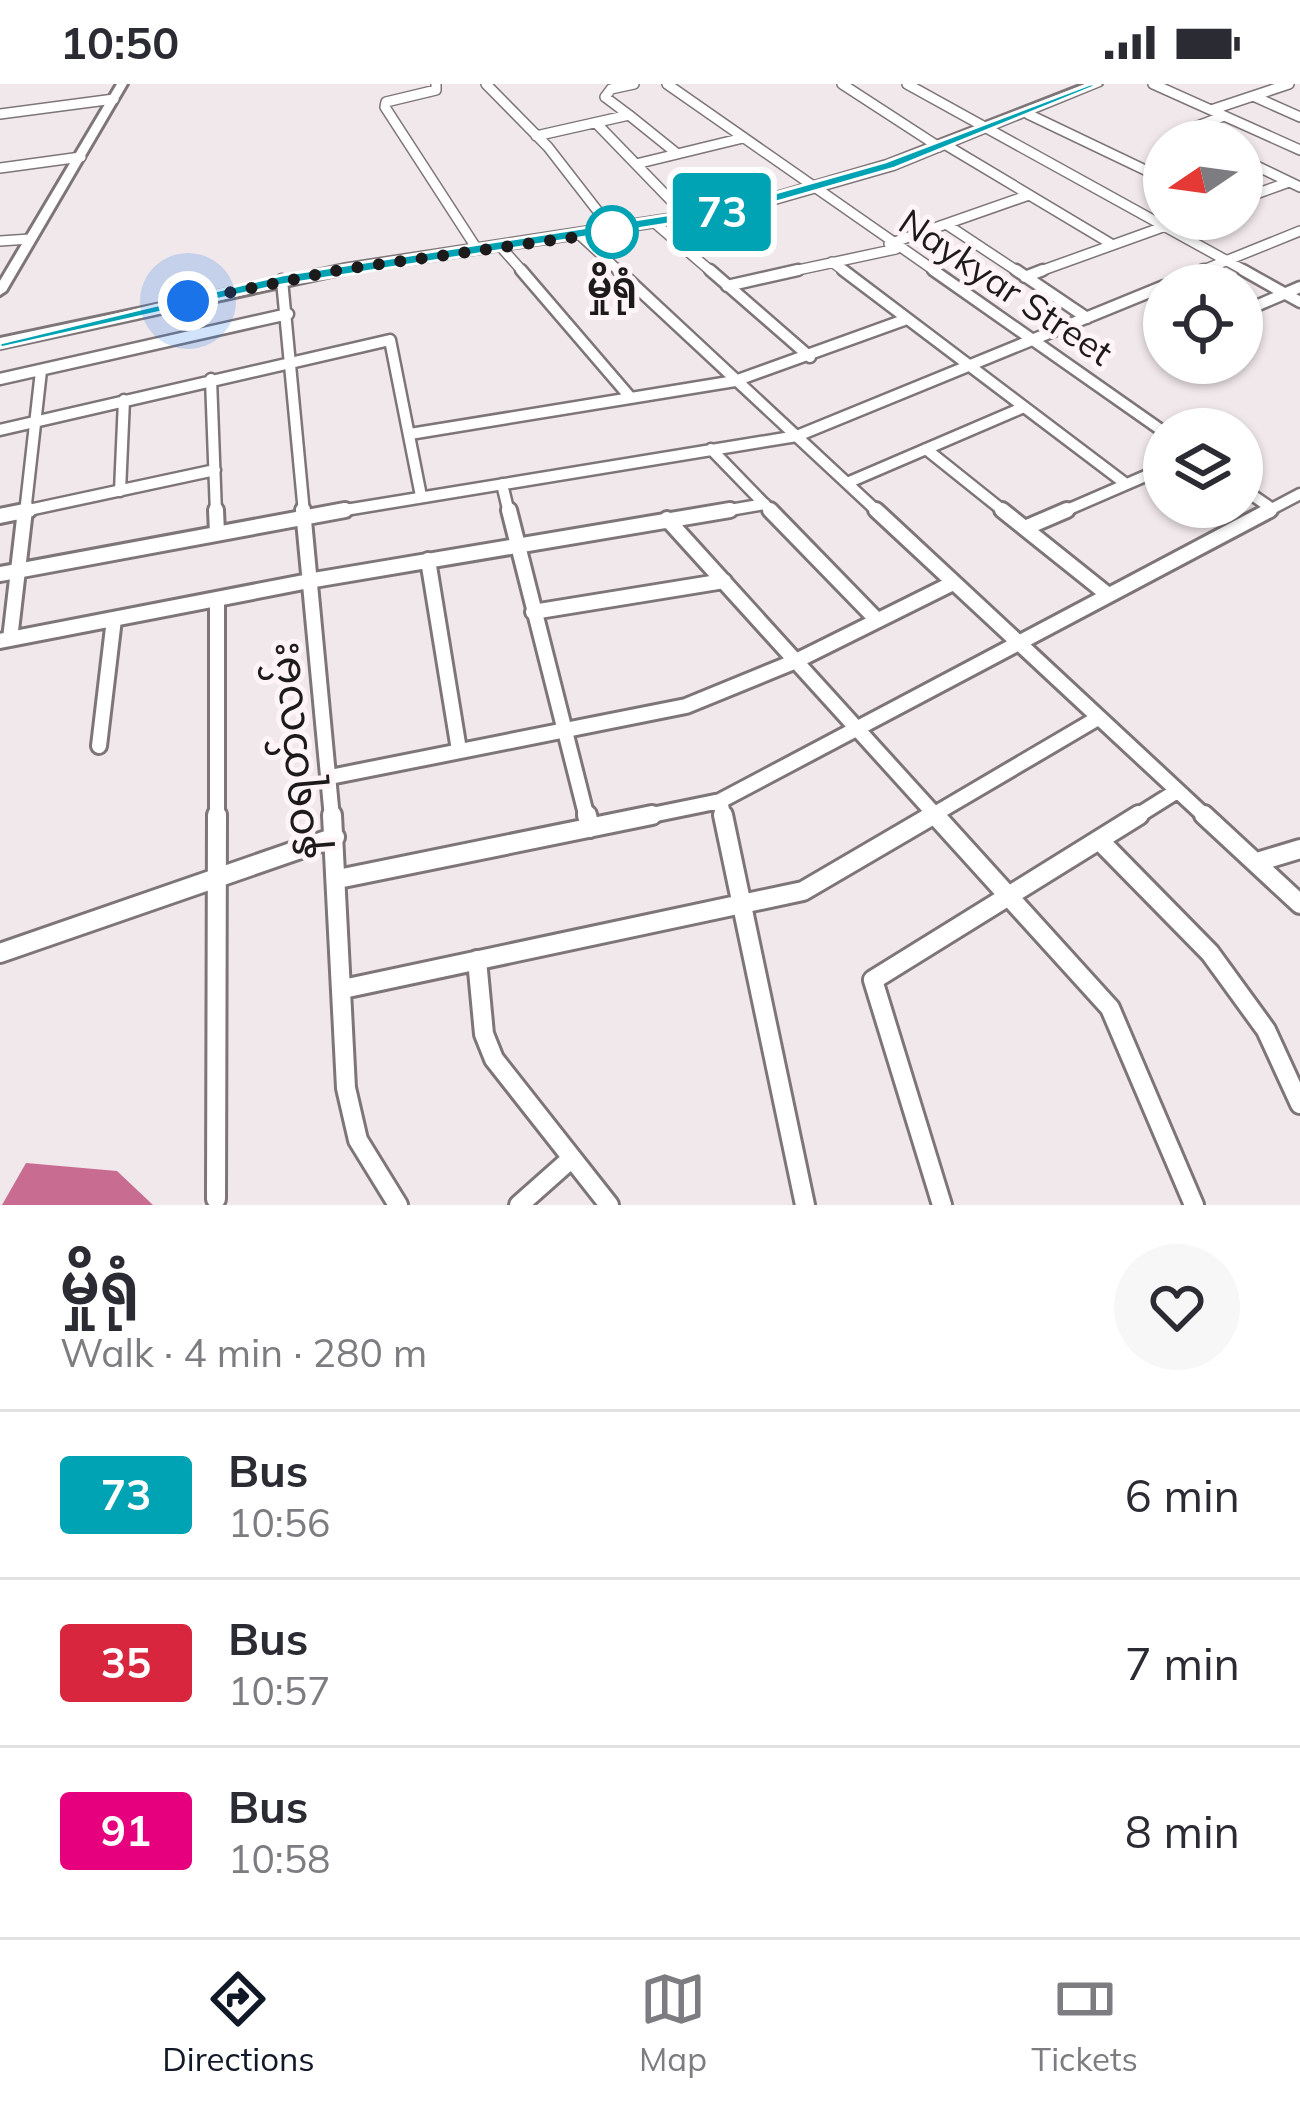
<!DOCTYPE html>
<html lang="en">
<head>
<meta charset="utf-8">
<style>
  body { margin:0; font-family:Mulish,"Noto Sans Myanmar",sans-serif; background:#f7f7f7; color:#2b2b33; height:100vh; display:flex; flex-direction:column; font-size:45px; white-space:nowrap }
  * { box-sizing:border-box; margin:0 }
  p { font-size:39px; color:#7c7c81 }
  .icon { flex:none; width:66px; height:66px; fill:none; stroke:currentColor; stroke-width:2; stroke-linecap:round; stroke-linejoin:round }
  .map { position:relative; height:1121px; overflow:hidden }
  .sheet { display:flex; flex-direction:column; background:#fff; flex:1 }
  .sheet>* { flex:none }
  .badge { padding:0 24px; border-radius:9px; font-size:42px; line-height:78px }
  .needle { width:78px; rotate:257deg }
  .controls { position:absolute; left:1143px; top:36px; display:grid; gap:24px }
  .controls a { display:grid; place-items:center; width:120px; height:120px; border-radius:50%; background:#fff; box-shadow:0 3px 9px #0004; font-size:60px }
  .you { position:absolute; width:60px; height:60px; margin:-30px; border:9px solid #fff; border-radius:50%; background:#1a73e8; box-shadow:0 0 0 18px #1a73e833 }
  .map>.badge { position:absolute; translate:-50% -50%; box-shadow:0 0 0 6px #fff }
  .round { display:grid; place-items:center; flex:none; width:126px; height:126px; border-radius:63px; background:#f7f7f7 }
  .overview { display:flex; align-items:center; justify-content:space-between; height:204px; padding:0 60px }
  h1 { font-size:57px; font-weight:700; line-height:90px }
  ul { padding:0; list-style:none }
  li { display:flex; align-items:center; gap:36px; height:168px; padding:0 60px; border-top:3px solid #e1e1e2 }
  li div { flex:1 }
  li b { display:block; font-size:45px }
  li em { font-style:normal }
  li .badge { min-width:132px; font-weight:700; text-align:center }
  .status { display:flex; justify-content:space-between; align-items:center; height:84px; padding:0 60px; background:#fff; direction:ltr }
  .status svg { height:33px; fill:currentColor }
  .tab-bar { display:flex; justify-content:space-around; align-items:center; height:168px; border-top:3px solid #e1e1e2; background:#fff; font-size:33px; color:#7c7c81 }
  .tab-bar a { display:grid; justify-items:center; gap:6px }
  .tab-bar .on { color:#111827 }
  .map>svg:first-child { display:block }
  .water { fill:#c86c91 }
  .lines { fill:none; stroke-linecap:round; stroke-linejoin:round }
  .minor-far3-casing { stroke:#7e7578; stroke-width:12 }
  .minor-far2-casing { stroke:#7e7578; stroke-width:15 }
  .minor-far1-casing { stroke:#7e7578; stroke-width:20 }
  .minor-casing { stroke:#7e7578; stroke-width:24 }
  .tertiary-casing { stroke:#7e7578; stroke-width:6 }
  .primary-casing { stroke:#7e7578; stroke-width:6 }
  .minor-far3 { stroke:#fff; stroke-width:9 }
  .minor-far2 { stroke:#fff; stroke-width:10 }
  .minor-far1 { stroke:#fff; stroke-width:14 }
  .minor { stroke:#fff; stroke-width:18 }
  .tertiary { fill:#fff; fill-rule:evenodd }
  .primary { fill:#fff; fill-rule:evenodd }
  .line { fill:#00a3b4; stroke:#fff; stroke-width:3 }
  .walk { stroke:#1d1a1b; stroke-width:12; stroke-dasharray:0 21.6 }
  .stop-dot { fill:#fff; stroke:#00a3b4; stroke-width:6 }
  .labels { text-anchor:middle; stroke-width:10; stroke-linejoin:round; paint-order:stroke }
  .far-stop-label { font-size:36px; font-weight:bold; fill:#1d1a1b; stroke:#fff5f8 }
  .far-street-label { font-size:36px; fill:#1d1a1b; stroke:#fff5f8 }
  .street-label { font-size:42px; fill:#1d1a1b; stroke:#fff5f8 }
</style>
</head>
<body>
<div class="status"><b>10:50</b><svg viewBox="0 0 49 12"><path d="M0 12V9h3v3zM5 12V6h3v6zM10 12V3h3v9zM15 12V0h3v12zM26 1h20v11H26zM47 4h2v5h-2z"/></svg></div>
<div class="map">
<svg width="1300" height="1121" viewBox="0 0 1300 1121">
  <rect width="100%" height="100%" fill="#f1e8eb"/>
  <path class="water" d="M 26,1079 L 117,1087 L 153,1121 L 2,1121 Z"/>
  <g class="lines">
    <defs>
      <path id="minor-far3" d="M 436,0 L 436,6 L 386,18 L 385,23 L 477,165
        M 486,0 L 548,63 L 614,148
        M 667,0 L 938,189
        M 842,0 L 939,63
        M 907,0 L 1249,189
        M 1153,0 L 1300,66
        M 1253,12 L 1300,33
        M 1211,26 L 1289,0
        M 0,30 L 114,15
        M 1028,30 L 1164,95
        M 629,31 L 675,68
        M 597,40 L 688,134
        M 1184,47 L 1224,32
        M 536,52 L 629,31 L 605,13 L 611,5 L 634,0
        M 946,61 L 1113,161
        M 1242,75 L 1300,103
        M 636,80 L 743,54
        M 0,84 L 81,73
        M 1242,115 L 1289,98
        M 656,140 L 713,189
        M 946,140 L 1020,189
        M 581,152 L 621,189
        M 0,157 L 30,155
        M 889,160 L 1029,111
        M 500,162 L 524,189
        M 832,178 L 847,189
        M 784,189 L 896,165
        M 1035,189 L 1185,135
        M 1196,189 L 1300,147"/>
      <path id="minor-far2" d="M 521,186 L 630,313
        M 618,186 L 879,429
        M 710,186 L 810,273
        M 843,186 L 1126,400
        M 933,186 L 1164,348
        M 1016,186 L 1087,234
        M 1243,186 L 1300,218
        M 1025,193 L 1043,186
        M 282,196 L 304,429
        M 1168,201 L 1204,186
        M 727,202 L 798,186
        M 1242,228 L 1300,203
        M 0,295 L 288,230
        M 211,295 L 216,429
        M 0,346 L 390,256 L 421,412
        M 410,350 L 735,297 L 907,235
        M 711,365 L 773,429
        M 926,365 L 1006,429
        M 847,399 L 1024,323
        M 502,400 L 509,429
        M 1242,404 L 1271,424
        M 120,407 L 124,316
        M 15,429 L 215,386
        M 25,429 L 41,287
        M 327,429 L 797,352 L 1164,202
        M 712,429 L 765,420
        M 1060,429 L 1164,384
        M 1264,429 L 1300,410"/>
      <path id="minor-far1" d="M 216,426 L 217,449
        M 303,426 L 332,734
        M 509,426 L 587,734
        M 770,426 L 877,536
        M 876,426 L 1207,734
        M 1002,426 L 1107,510
        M 0,432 L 29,426
        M 667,435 L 938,734
        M 1025,444 L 1067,426
        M 428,476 L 459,666
        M 0,490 L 345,426
        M 533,528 L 724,497
        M 10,555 L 25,426
        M 0,557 L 314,496 L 730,426
        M 99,662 L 114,535
        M 330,693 L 686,622 L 796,577 L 953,499
        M 720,717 L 724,734
        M 217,734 L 217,515
        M 637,734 L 720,717 L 1270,426
        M 928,734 L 1098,634
        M 1134,734 L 1177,707"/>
      <path id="minor" d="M 332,731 L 346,1004 L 358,1056 L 398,1121
        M 587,731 L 590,744
        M 723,731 L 805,1121
        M 935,731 L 1110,924 L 1194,1121
        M 1204,731 L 1300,820
        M 1099,756 L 1210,869 L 1266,946 L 1300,1020
        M 1257,778 L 1300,765
        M 338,795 L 652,731
        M 0,869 L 335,753
        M 477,876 L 484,950 L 494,975 L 609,1121
        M 343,905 L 803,807 L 933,731
        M 216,1115 L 217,731
        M 519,1121 L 572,1074
        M 942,1121 L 873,896 L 1139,731"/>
      <path id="tertiary" d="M 117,0 L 127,0 L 6,207 L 0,211 L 0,197 Z"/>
      <path id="primary" d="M 1085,0 L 1101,0 L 895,84 L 738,129 L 345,189 L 0,264 L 0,254 L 345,181 L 737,121 L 885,78 Z"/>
    </defs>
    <use href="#minor-far3" class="minor-far3-casing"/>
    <use href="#minor-far2" class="minor-far2-casing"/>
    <use href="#minor-far1" class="minor-far1-casing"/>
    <use href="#minor" class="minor-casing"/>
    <use href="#tertiary" class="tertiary-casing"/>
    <use href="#primary" class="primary-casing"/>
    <use href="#minor-far3" class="minor-far3"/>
    <use href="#minor-far2" class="minor-far2"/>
    <use href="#minor-far1" class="minor-far1"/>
    <use href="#minor" class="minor"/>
    <use href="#tertiary" class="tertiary"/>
    <use href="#primary" class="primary"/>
  </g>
  <path class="line" d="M 1090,0 L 1101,0 L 895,84 L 738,129 L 282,201 L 0,264 L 0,259 L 282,191 L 736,120 L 885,78 Z"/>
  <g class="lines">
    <path class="walk" d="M 188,217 L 345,185 L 612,148"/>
  </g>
  <circle class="stop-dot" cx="612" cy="148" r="24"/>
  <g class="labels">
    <g class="far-stop-label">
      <text x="612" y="214">မှိုရုံ</text>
    </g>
    <g class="far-street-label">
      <text transform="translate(1006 203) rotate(34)" y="13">Naykyar Street</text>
    </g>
    <g class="street-label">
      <text transform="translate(292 667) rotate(-95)" y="15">နဝရတ်လမ်း</text>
    </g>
  </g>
</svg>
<div class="controls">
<a><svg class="needle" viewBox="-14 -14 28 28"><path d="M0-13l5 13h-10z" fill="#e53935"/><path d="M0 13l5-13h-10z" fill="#7c7c81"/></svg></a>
<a><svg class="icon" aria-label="locate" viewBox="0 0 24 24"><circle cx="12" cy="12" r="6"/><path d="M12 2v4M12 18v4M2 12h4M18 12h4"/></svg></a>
<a><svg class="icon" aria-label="layers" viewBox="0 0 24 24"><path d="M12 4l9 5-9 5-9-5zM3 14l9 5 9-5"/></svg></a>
</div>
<div class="you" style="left:188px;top:217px"></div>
<b class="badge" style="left:722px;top:128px;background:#00a3b4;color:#fff">73</b>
</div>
<section class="sheet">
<div class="overview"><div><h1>မှိုရုံ</h1><p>Walk · 4 min · 280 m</p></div><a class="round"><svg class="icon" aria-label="heart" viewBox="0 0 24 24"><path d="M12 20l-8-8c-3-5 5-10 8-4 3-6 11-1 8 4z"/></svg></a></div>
<ul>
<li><span class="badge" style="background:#00a3b4;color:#fff">73</span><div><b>Bus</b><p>10:56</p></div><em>6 min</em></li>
<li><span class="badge" style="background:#d7263d;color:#fff">35</span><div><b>Bus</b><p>10:57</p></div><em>7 min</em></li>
<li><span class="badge" style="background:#e6007e;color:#fff">91</span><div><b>Bus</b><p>10:58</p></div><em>8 min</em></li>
</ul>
</section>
<nav class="tab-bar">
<a class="on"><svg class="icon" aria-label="directions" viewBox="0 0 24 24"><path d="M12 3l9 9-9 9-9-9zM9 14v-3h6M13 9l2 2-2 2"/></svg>Directions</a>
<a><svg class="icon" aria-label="map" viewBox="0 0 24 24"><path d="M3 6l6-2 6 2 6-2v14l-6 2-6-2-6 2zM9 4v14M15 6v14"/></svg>Map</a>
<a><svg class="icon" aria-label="tickets" viewBox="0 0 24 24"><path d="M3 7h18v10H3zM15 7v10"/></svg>Tickets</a>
</nav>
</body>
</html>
